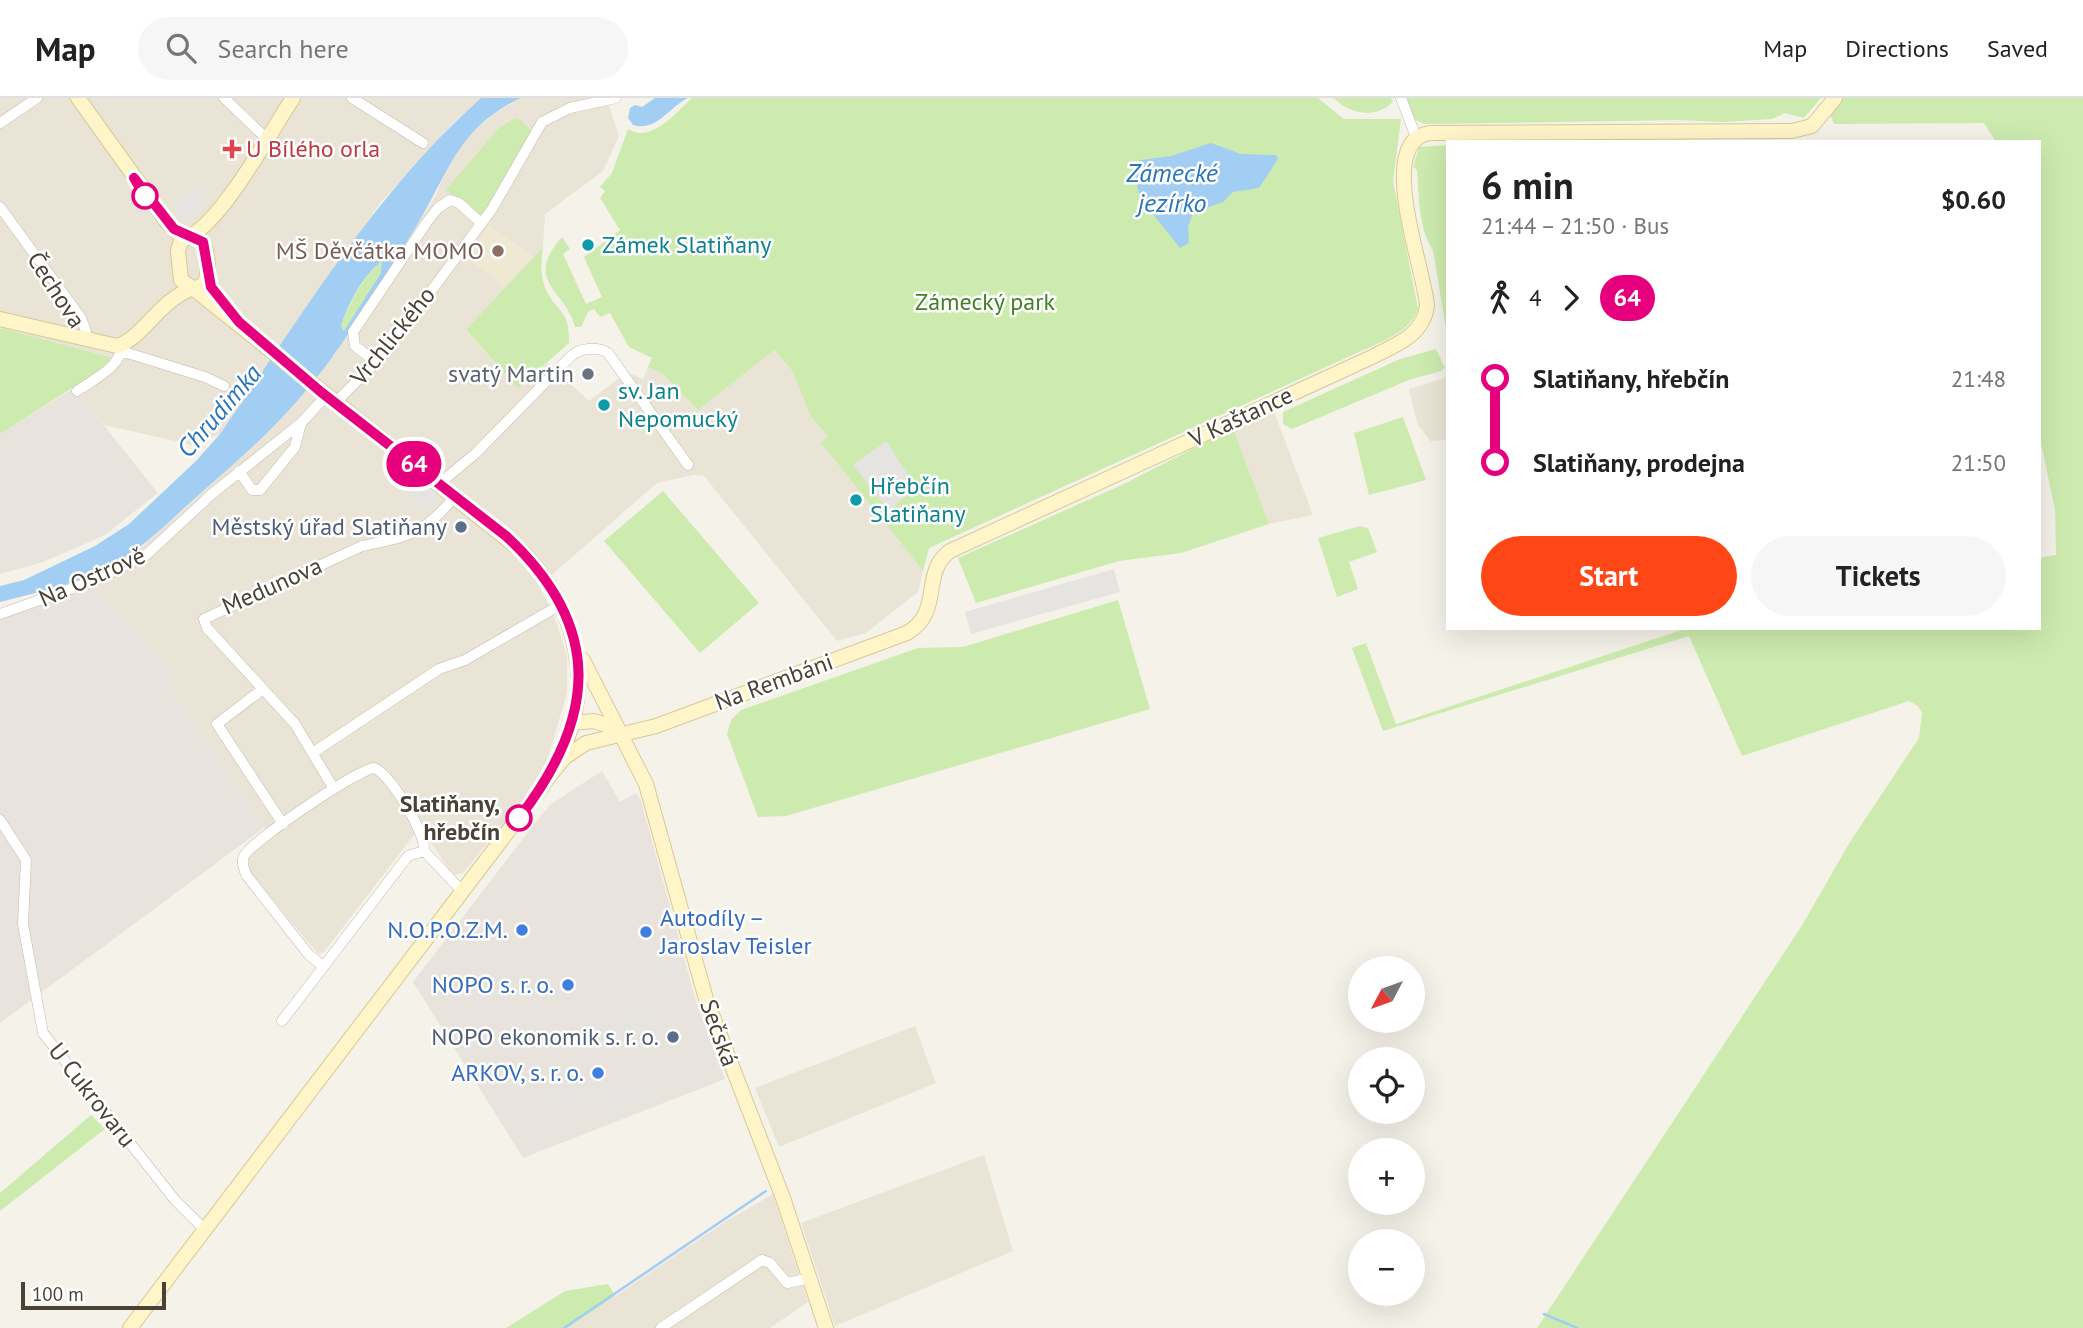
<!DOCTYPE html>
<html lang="en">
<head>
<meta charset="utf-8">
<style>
  body { margin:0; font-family:"PT Sans",sans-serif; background:#f6f6f6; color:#222; height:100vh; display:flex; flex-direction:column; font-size:26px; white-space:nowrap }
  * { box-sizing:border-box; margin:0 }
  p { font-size:23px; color:#767676 }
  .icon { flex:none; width:38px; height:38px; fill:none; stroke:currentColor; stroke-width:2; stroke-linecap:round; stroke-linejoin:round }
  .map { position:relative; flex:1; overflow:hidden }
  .sheet { position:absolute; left:1446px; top:42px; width:595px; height:490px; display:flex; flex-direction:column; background:#fff; border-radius:0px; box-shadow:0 7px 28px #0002 }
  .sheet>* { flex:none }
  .badge { padding:0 14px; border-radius:23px; font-size:24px; line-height:46px }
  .needle { width:46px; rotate:229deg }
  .controls { position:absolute; left:1348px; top:858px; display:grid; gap:14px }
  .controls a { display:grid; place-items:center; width:77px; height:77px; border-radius:50%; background:#fff; box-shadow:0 7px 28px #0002; font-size:35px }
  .scale { position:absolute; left:21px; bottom:18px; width:145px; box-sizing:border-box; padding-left:7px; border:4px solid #494336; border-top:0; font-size:19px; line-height:24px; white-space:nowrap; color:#494336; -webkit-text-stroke:5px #fff; paint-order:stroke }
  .map>.badge { position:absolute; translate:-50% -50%; box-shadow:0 0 0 4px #fff }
  .legs { display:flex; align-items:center; gap:10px; height:77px; padding:0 35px; font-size:23px }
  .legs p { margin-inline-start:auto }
  .headline { display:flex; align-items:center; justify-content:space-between; height:119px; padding:0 35px }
  h1 { font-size:38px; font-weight:600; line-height:52px }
  .cta { display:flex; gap:14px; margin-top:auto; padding:14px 35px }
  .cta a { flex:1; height:80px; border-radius:42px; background:#ff4616; color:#fff; font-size:28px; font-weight:600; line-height:80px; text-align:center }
  .cta a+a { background:#f6f6f6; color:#222 }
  ul { padding:0 35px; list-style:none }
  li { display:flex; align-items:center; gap:24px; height:84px; font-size:26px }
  li i { display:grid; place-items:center; width:10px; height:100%; margin:0 9px; background:currentColor }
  li i::after { content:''; width:18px; height:18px; margin:-9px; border:5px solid; border-radius:50%; background:#fff }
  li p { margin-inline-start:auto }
  li:first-child i { background:linear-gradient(#0000 50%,currentColor 0) }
  li:last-child i { background:linear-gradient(currentColor 50%,#0000 0) }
  header { display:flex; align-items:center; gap:42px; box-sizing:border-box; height:98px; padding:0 35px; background:#fff; border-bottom:2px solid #e0e0e0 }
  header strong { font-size:33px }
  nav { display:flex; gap:38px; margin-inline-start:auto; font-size:24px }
  .search { width:490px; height:63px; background:#f6f6f6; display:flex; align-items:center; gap:18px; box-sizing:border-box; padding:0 24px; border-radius:38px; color:#767676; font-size:26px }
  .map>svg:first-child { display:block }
  .residential { fill:#e9e4d6 }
  .industrial { fill:#e8e3dd }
  .education { fill:#efe8d2 }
  .green { fill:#cdebaf }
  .parking { fill:#e6e4e0 }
  .water { fill:#a2cef4; fill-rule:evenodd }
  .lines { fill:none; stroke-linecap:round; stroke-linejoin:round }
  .stream { stroke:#a2cef4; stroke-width:2.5 }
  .street-casing { stroke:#c1bbaa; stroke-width:11 }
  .secondary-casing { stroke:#d7c996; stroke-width:16 }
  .street { stroke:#fff; stroke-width:10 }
  .secondary { stroke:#fff5c9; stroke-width:14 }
  .line-1-casing { stroke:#fff; stroke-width:16 }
  .line-1 { stroke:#e6007e; stroke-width:10 }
  .health-dot { fill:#e0444e; stroke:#fff; stroke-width:2.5 }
  .stop-1-dot { fill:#fff; stroke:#e6007e; stroke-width:3.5 }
  .culture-dot { fill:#0f9aa8; stroke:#fff; stroke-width:2.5 }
  .education-dot { fill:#8d6e63; stroke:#fff; stroke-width:2.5 }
  .worship-dot { fill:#6b7280; stroke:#fff; stroke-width:2.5 }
  .service-dot { fill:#5c6f8a; stroke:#fff; stroke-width:2.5 }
  .shop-dot { fill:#3f7fe0; stroke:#fff; stroke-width:2.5 }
  .labels { text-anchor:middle; stroke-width:5; stroke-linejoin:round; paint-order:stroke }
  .health-label { font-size:24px; fill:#be3a42; stroke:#fff; text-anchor:start }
  .culture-label { font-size:24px; fill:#0d838f; stroke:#fff; text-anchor:start }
  .education-label { font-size:24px; fill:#785e54; stroke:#fff; text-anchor:end }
  .street-label { font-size:24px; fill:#494336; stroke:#fff }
  .park-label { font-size:24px; fill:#427f26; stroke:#fff }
  .worship-label { font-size:24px; fill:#5b616d; stroke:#fff; text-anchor:end }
  .service-label { font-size:24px; fill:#4e5e75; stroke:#fff; text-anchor:end }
  .stop-label { font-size:24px; font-weight:bold; fill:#494336; stroke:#fff; text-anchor:end }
  .shop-label { font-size:24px; fill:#366cbe; stroke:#fff; text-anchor:end }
  .water-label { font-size:26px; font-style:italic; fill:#2975bb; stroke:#fff }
</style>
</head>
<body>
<header>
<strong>Map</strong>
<div class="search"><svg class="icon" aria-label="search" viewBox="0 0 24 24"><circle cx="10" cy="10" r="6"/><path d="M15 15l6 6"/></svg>Search here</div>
<nav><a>Map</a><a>Directions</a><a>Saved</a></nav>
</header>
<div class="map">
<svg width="2083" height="1230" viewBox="0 0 2083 1230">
  <rect width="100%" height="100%" fill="#f5f2e9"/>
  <path class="residential" d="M 0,0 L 481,0 L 454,24 L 381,104 L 220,336 L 193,347 L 104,327 L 74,290 L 110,259 L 0,230 Z
    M 521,0 L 620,0 L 609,8 L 619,38 L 603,73 L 545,116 L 543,149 L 466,233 L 518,289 L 547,265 L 589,303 L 627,274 L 643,281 L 648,269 L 663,276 L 698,312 L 773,251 L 793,274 L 810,317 L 829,338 L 821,345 L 923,473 L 918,494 L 866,535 L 837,543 L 704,378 L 693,377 L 657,385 L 539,488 L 555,520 L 567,558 L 567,594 L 545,671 L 532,691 L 463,775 L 453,777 L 420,729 L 324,854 L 318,856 L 248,772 L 250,756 L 271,740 L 166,582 L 96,490 L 103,472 L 143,448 L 249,352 L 335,256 L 435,99 L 449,65 L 468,37 L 497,14 Z
    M 1447,279 L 1447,342 L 1430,343 L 1417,325 L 1409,291 Z
    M 1273,311 L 1313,417 L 1269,426 L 1233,330 Z
    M 915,928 L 936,985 L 779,1049 L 755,990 Z
    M 984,1057 L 1013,1153 L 835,1228 L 801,1125 Z
    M 773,1096 L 808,1204 L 770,1230 L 568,1230 L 725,1124 Z"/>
  <path class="industrial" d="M 74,290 L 158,395 L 105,437 L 43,464 L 0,476 L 0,336 Z
    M 96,486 L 96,490 L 175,574 L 166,582 L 265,729 L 0,925 L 0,520 Z
    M 602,673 L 620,704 L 636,695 L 641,703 L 697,907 L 725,981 L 523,1060 L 413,884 L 535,725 L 551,706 Z"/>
  <path class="education" d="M 489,127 L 534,159 L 505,189 L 466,160 Z"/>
  <path class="green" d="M 692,0 L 1318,0 L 1344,21 L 1401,21 L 1393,83 L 1418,211 C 1410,237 1370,248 1348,259 L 929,450 L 923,473 L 821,345 L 828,338 L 810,317 L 793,274 L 774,252 L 698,312 L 663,276 L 648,269 L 652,260 L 629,249 L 610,215 L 600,219 L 594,211 L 588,214 L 581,229 L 575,229 C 566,191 522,184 562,139 L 570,151 L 563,156 L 586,206 L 602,199 L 584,159 L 620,132 L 600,100 L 605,93 L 600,89 L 612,75 L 628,31 C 650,46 675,16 692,0 Z
    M 1334,0 L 1391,0 L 1393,3 C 1378,22 1348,16 1334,0 Z
    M 1405,0 L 1821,0 L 1804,20 L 1785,15 L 1772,21 L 1723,24 L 1679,22 L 1425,26 L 1415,22 Z
    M 1843,0 L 2083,0 L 2083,1230 L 1537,1230 L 1801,829 L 1850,744 L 1919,640 L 1922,615 L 1918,608 L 1909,603 L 1742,658 L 1689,538 L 1383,633 L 1352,550 L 1366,545 L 1396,626 L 1688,530 L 2039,530 L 2039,460 L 2056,457 L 2055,412 L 2039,335 L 2039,44 L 1996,44 L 1984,25 L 1834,26 L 1830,17 Z
    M 515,20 L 521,22 L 531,33 L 513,72 L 482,118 L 446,92 L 498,31 Z
    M 1447,47 L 1447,237 L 1433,152 C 1418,130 1419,98 1417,72 L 1413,69 L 1419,49 Z
    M 543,149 C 541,163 540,176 545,189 C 556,216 570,209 569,245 L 518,290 L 466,232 Z
    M 382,162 L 382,175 L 344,233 L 341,228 C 348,206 364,178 382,162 Z
    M 0,230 L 110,259 L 108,267 L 0,336 Z
    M 1436,251 L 1445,270 L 1441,273 L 1409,282 L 1292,331 L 1283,326 L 1283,314 L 1400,261 Z
    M 1403,319 L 1426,382 L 1369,397 L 1354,335 Z
    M 1233,330 L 1269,426 L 1181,455 L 1119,463 L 976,505 L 958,460 L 1124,386 Z
    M 663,393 L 759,505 L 700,555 L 604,443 Z
    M 1360,428 L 1368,430 L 1377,454 L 1349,464 L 1358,491 L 1337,499 L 1318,440 Z
    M 1118,502 L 1150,611 L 786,718 L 758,719 L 727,636 L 731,622 L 741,612 L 918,550 L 963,549 Z
    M 91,1017 L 105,1031 L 0,1113 L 0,1095 Z
    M 608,1186 L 615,1198 L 568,1230 L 506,1230 L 565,1193 Z"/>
  <path class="parking" d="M 196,89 L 202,92 L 209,107 L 184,125 L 174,105 Z
    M 886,343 L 916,389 L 889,413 L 853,367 Z
    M 397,367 L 440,400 L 428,414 L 386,382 Z
    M 1114,471 L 1120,494 L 971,536 L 965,514 Z
    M 683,853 L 687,871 L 662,887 L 656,870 Z
    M 648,906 L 654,921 L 637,927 L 615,945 L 597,952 L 593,943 Z
    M 613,980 L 618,994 L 648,986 L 654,1000 L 611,1015 L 604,997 L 555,1013 L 549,994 L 572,986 L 576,993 Z"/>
  <path class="water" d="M 481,0 L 521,0 C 454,31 448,80 411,137 C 375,193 342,253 297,303 C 266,339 229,370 193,402 C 164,428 138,456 101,473 C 69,488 34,495 0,504 L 0,488 L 24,482 L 95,448 L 129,426 L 196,363 L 220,336 C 301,219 374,95 481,0 ZM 382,163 L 381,175 L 344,233 L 341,228 C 347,207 364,176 382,163 Z
    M 655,0 L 688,0 C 669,9 657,34 633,27 L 628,20 L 630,10 L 635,7 L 642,9 Z
    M 1211,45 L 1241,56 L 1276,57 L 1278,61 L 1259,90 L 1233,94 L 1223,104 L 1193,115 L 1188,129 L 1189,145 L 1180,150 L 1141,101 L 1133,75 L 1140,62 L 1171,58 Z"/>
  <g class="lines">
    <path class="stream" d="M 1544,1216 L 1577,1230
      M 564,1230 L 766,1093"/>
    <defs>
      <path id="street" d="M 224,0 L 267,41
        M 352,0 L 423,45
        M 1401,0 L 1416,39
        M 0,25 L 37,0
        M 0,109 L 81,220 L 86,233 L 85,241
        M 121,253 L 205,279 L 224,288
        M 377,265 L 355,248 L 353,234 L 427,124 L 438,110 L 450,102 L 459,105 L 481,125
        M 77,293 C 92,282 122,269 121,248
        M 335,305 L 386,254 L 492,111 L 542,24 L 570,10 L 616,0
        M 239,373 L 252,392 L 260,392 L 295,349 L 301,325
        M 439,386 L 476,355 L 570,259 C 579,250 597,248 608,255 L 688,367
        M 0,516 L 96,482 L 146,457 L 213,395 L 301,325 L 326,298
        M 263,591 L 217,626 L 283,726
        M 314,654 L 439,571 L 465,562 L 560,507
        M 334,691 L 295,626 L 207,530 L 204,521 L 362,448 C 408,438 424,437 455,398
        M 0,722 L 26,762 L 23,826 L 43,935 L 175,1102 L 205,1132
        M 424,753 L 463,794
        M 323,868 L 309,857 L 247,778 C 244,772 241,765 244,758 C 252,743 357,672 374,670 C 390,675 427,737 424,753
        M 282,923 L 408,758 L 424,753
        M 661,1230 L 762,1162 L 770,1165 L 787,1185 L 810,1180"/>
      <path id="secondary" d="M 78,0 L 167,124 L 178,135 L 189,138
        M 190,138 C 223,122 271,33 293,0
        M 192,138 C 209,142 212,174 203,187 L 194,191 L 181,182 L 178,153 L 181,143 Z
        M 0,221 L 117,248 C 142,241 159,203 191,191
        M 583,562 L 646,686 L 706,901 L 783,1100 L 826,1230
        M 572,625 L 594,623 L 618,631
        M 548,680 L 565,659 L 586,645 L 656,628 L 907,535 C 944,513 920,475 950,453 L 1372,259 C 1395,247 1423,238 1427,208 C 1425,172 1374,42 1430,35 L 1792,33 L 1812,28 L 1835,0
        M 130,1230 L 541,690 C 596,611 590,526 523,454 L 194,191"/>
    </defs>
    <use href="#street" class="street-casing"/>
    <use href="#secondary" class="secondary-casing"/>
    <use href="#street" class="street"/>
    <use href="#secondary" class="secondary"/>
  </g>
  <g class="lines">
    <defs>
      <path id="line-1" d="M 145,98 L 134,80 L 174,131 L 203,144 L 211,189 L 239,224 L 321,294 L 506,438 C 604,529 597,619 519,720"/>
    </defs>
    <use href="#line-1" class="line-1-casing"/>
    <use href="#line-1" class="line-1"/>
  </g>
  <path class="health-dot" d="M228.5 40.5h7v7h7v7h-7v7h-7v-7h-7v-7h7z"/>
  <g class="stop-1-dot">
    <circle cx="145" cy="98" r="12"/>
    <circle cx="519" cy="720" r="12"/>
  </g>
  <g class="culture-dot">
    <circle cx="588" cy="147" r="7"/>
    <circle cx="604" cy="307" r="7"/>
    <circle cx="856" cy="402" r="7"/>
  </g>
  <circle class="education-dot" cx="498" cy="153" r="7"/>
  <circle class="worship-dot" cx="588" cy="276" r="7"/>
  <g class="service-dot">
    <circle cx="461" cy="429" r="7"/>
    <circle cx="673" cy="939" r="7"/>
  </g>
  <g class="shop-dot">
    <circle cx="522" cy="832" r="7"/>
    <circle cx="646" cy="834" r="7"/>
    <circle cx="568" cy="887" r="7"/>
    <circle cx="598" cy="975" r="7"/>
  </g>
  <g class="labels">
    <g class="health-label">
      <text x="246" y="59">U Bílého orla</text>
    </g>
    <g class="culture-label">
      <text x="602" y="155">Zámek Slatiňany</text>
      <text x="618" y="301">sv. Jan<tspan x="618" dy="28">Nepomucký</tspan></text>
      <text x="870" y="396">Hřebčín<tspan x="870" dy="28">Slatiňany</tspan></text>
    </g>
    <g class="education-label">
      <text x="484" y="161">MŠ Děvčátka MOMO</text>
    </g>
    <g class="street-label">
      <text transform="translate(56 192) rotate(57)" y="8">Čechova</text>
      <text transform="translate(393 238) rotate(-51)" y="8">Vrchlického</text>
      <text transform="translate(1241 319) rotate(-25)" y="8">V Kaštance</text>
      <text transform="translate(92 479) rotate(-24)" y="8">Na Ostrově</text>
      <text transform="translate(272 488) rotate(-24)" y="8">Medunova</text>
      <text transform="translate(774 584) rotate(-20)" y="8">Na Rembáni</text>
      <text transform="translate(719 935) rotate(70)" y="8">Sečská</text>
      <text transform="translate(92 997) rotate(52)" y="8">U Cukrovaru</text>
    </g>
    <g class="park-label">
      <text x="985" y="212">Zámecký park</text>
    </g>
    <g class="worship-label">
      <text x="574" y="284">svatý Martin</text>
    </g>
    <g class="service-label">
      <text x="447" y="437">Městský úřad Slatiňany</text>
      <text x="659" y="947">NOPO ekonomik s. r. o.</text>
    </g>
    <g class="stop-label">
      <text x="500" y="714">Slatiňany,<tspan x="500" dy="28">hřebčín</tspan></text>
    </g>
    <g class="shop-label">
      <text x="660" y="828" text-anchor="start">Autodíly –<tspan x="660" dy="28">Jaroslav Teisler</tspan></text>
      <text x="508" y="840">N.O.P.O.Z.M.</text>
      <text x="554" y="895">NOPO s. r. o.</text>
      <text x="584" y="983">ARKOV, s. r. o.</text>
    </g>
    <g class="water-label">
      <text x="1172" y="84">Zámecké<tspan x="1172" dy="30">jezírko</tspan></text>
      <text transform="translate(219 313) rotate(-49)" y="9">Chrudimka</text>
    </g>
  </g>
</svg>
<div class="controls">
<a><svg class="needle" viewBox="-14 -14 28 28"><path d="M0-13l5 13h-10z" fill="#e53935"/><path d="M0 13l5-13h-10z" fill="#767676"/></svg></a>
<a><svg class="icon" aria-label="locate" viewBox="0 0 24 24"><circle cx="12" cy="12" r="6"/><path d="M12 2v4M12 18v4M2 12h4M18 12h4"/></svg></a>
<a>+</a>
<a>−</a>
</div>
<div class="scale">100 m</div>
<b class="badge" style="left:414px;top:366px;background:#e6007e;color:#fff">64</b>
<section class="sheet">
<div class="headline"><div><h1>6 min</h1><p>21:44 – 21:50 · Bus</p></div><b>$0.60</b></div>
<div class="legs"><svg class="icon" aria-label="walk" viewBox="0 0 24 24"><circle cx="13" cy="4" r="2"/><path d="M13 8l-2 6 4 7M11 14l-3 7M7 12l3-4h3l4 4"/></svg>4<svg class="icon" aria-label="forward" viewBox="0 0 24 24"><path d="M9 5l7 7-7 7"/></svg><b class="badge" style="background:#e6007e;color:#fff">64</b></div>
<ul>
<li><i style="color:#e6007e"></i><b>Slatiňany, hřebčín</b><p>21:48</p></li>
<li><i style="color:#e6007e"></i><b>Slatiňany, prodejna</b><p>21:50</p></li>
</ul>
<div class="cta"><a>Start</a><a>Tickets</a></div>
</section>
</div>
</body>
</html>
